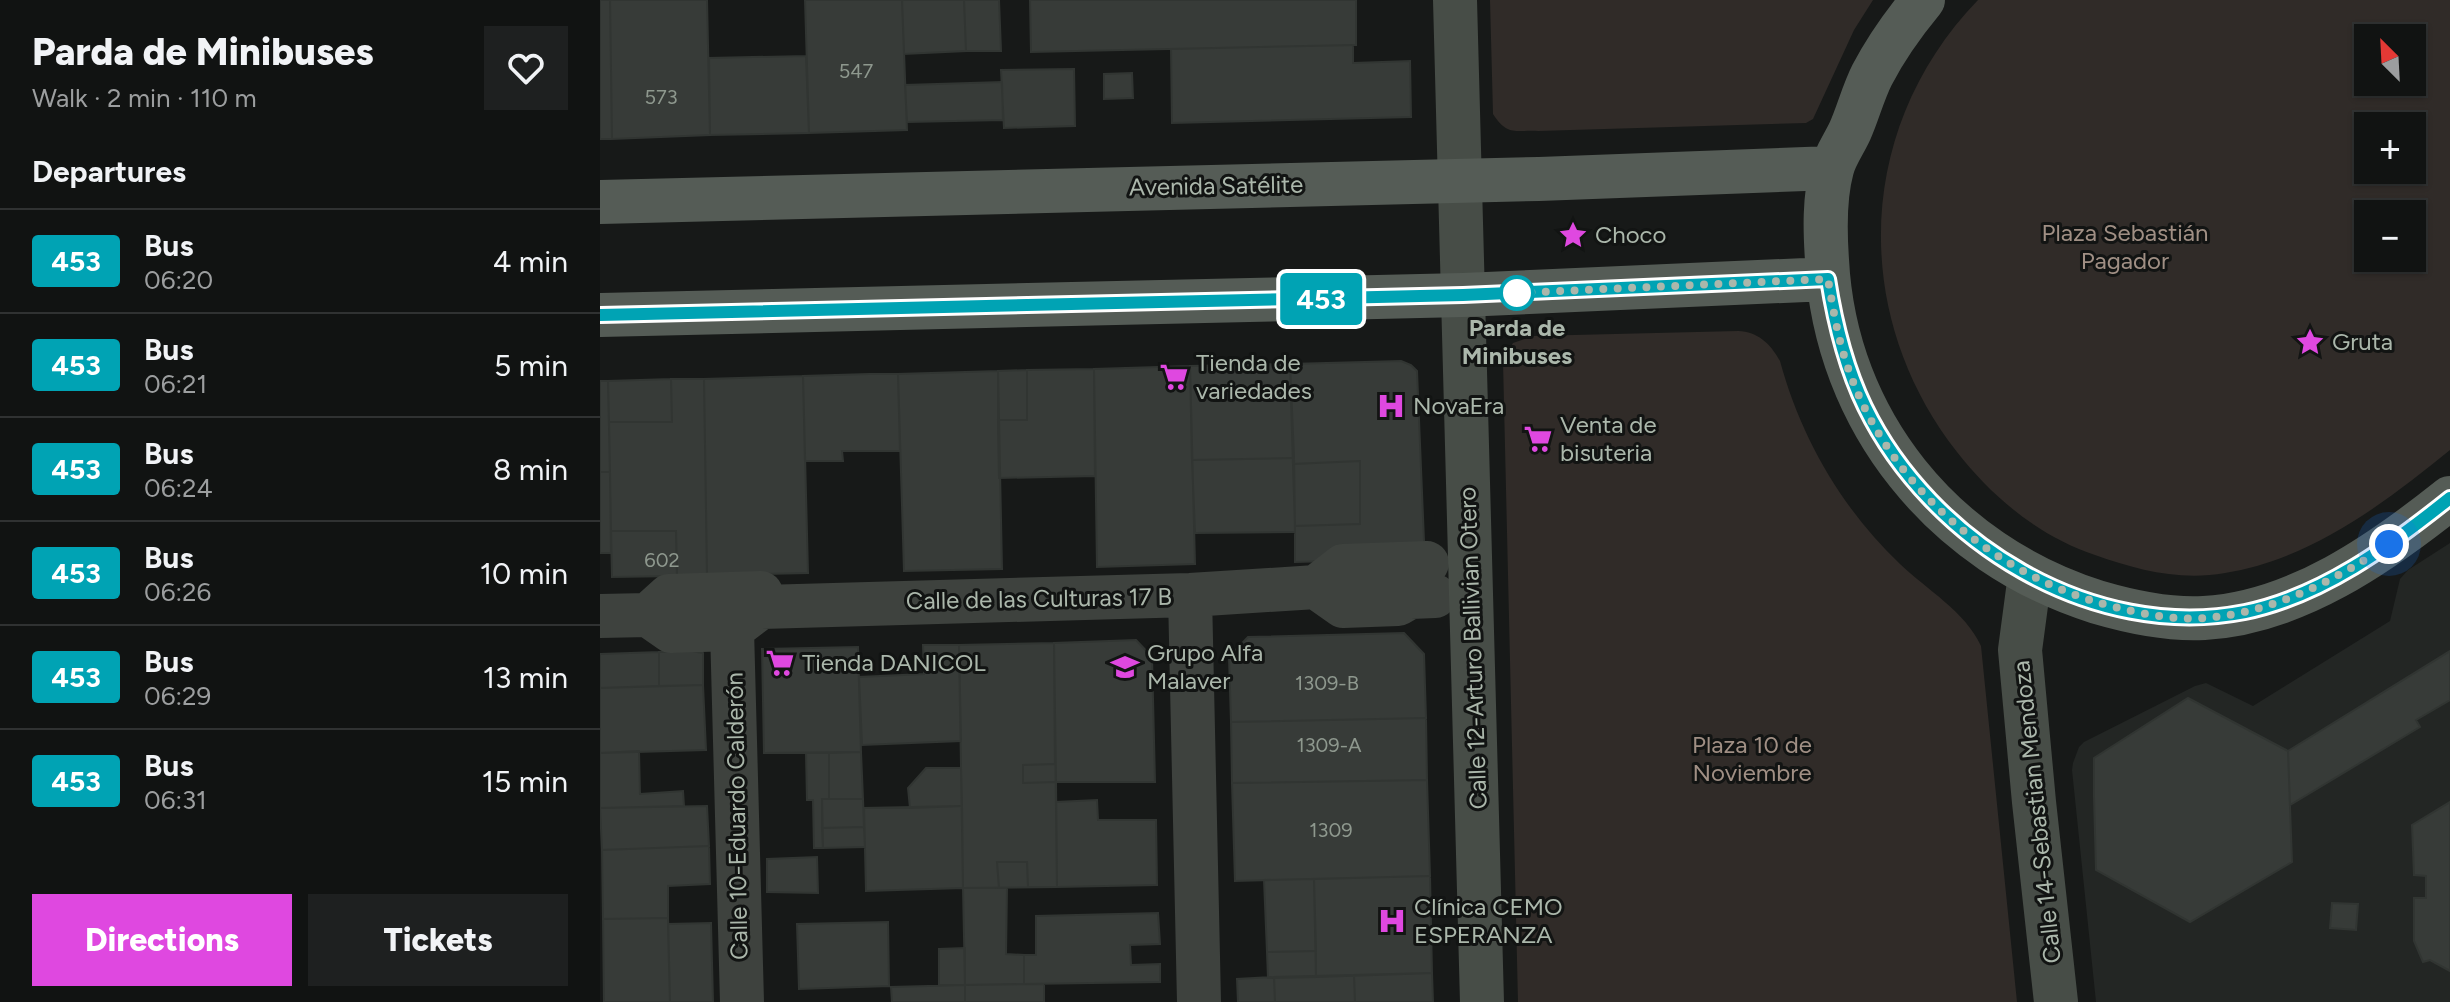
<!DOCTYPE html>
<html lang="en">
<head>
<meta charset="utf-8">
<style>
  body { margin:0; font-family:Figtree,sans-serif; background:#1e2020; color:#f1f3f6; height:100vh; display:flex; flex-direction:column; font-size:30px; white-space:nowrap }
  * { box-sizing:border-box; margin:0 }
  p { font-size:26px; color:#9c9e9f }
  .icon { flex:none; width:44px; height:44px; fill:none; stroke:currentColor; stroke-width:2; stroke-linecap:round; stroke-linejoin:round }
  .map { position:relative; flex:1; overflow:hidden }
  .panel { display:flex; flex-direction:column; background:#111312; width:600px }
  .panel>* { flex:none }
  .badge { padding:0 16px; border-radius:6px; font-size:28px; line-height:52px }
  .needle { width:52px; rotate:336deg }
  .fabs { position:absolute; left:1754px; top:24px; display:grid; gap:16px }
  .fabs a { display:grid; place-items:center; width:72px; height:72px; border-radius:0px; background:#111312; box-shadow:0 2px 6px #0004,0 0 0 2px #303232; font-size:40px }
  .you { position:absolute; width:40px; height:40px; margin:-20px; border:6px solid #fff; border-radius:50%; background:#1a73e8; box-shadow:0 0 0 12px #1a73e833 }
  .map>.badge { position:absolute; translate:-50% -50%; box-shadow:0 0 0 4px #fff }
  h2 { padding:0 32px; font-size:30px; line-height:72px }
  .round { display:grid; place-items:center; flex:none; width:84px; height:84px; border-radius:0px; background:#1e2020 }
  .headline { display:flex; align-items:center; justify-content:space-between; height:136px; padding:0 32px }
  h1 { font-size:38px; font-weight:800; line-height:60px }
  .action { display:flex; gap:16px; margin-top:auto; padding:16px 32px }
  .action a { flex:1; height:92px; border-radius:0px; background:#df48e0; color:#fff; font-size:32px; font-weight:800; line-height:92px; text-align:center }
  .action a+a { background:#1e2020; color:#f1f3f6 }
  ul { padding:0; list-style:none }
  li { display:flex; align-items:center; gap:24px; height:104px; padding:0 32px; border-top:2px solid #303232 }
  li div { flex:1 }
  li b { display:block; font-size:30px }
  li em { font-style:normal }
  li .badge { min-width:88px; font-weight:700; text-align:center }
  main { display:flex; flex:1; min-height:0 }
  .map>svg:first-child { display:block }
  .built { fill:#232624 }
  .green { fill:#302b28; fill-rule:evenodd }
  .building { fill:#373b38; stroke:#313532; stroke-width:2 }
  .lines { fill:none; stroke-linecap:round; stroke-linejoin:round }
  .street { stroke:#3e423e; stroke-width:44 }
  .secondary { stroke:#474d47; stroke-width:44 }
  .primary { stroke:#555c56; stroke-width:44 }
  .line-casing { stroke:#fff; stroke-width:18 }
  .line { stroke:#00a3b4; stroke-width:12 }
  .walk { stroke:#abb7ab; stroke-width:8; stroke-dasharray:0 14.4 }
  .stop-dot { fill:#fff; stroke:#00a3b4; stroke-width:4 }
  .labels { text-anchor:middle; stroke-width:6; stroke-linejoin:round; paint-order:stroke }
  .number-label { font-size:20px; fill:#8e988e }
  .street-label { font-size:24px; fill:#abb7ab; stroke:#121413 }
  .park-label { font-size:24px; fill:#a08f84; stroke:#121413 }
  .poi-label { font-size:24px; fill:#abb7ab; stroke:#121413; text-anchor:start }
  .stop-label { font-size:24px; font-weight:bold; fill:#abb7ab; stroke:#121413 }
</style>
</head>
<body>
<main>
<section class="panel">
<div class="headline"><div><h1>Parda de Minibuses</h1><p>Walk · 2 min · 110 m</p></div><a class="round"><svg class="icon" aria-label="heart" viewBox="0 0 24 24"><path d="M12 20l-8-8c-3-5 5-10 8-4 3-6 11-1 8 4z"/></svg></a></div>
<h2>Departures</h2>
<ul>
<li><span class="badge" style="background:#00a3b4;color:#fff">453</span><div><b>Bus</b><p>06:20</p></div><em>4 min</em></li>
<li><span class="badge" style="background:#00a3b4;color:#fff">453</span><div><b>Bus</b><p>06:21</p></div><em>5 min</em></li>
<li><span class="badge" style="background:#00a3b4;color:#fff">453</span><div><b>Bus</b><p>06:24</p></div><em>8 min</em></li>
<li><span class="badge" style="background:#00a3b4;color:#fff">453</span><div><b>Bus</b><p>06:26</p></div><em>10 min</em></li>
<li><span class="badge" style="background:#00a3b4;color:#fff">453</span><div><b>Bus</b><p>06:29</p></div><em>13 min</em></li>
<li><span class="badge" style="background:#00a3b4;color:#fff">453</span><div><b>Bus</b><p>06:31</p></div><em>15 min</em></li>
</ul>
<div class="action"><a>Directions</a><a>Tickets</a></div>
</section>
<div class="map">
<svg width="1850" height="1002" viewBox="0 0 1850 1002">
  <rect width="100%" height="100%" fill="#171918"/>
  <path class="built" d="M 1850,543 L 1850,1002 L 1496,1002 L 1472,770 L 1473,763 L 1479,747 L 1484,742 L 1595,686 L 1606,683 L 1653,706 L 1790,621 L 1800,579 L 1808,570 Z"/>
  <path class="green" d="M 890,0 L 1273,0 L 1254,30 L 1213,119 L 1206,123 L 938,131 C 915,130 907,136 893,114 Z
    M 1378,0 L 1850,0 L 1850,450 C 1785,503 1710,560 1625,573 C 1580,581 1537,570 1495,555 C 1439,536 1393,498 1357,452 C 1249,314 1256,126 1378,0 ZM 1768,38 L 1812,38 L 1812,82 L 1768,82 ZM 1768,126 L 1812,126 L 1812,170 L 1768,170 ZM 1768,214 L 1812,214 L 1812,258 L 1768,258 Z
    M 1138,331 C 1158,332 1170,343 1180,361 C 1201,438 1242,509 1300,564 C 1327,590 1365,611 1381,646 L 1417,1002 L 918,1002 L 903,361 L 913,343 L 933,336 Z"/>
  <path class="building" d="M 0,0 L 10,0 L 12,139 L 0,139 Z
    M 10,0 L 107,0 L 110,135 L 12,139 Z
    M 205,0 L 302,0 L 307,130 L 209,133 Z
    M 302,0 L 364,0 L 366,51 L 304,54 Z
    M 364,0 L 399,0 L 401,51 L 366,51 Z
    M 430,0 L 756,0 L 756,45 L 431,52 Z
    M 753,45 L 753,63 L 810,61 L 811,117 L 572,123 L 571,49 Z
    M 206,56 L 209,133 L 110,135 L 109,58 Z
    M 474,69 L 475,126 L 404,128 L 401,70 Z
    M 532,73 L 533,98 L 504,99 L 504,74 Z
    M 402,82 L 403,120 L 307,122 L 305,85 Z
    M 801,361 L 811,365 L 817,371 L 824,541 L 821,546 L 803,559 L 695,562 L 695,526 L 760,524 L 760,461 L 693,464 L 690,364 Z
    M 690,364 L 694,458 L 592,460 L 590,366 Z
    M 590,366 L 595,564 L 497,567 L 494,369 Z
    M 494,369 L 495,476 L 399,478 L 398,420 L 427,420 L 427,370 Z
    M 427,370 L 427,420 L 398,420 L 398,371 Z
    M 398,371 L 402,569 L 304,571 L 298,374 Z
    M 269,374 L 298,374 L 300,451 L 242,451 L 243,461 L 205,461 L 203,376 Z
    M 203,376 L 208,573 L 107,575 L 104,379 Z
    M 71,379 L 104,379 L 107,575 L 77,576 L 76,531 L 11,531 L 9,422 L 72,422 Z
    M 71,379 L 72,422 L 9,422 L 8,381 Z
    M 0,381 L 8,381 L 10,472 L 0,472 Z
    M 694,458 L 695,532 L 595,533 L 592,460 Z
    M 760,461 L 760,524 L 695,526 L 693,464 Z
    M 0,472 L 10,472 L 11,553 L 0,553 Z
    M 11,531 L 76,531 L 77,576 L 12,577 Z
    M 804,633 L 824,654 L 826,718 L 631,722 L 629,657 L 648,637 Z
    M 536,640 L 552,657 L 555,782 L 456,782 L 454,643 Z
    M 454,643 L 457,887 L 363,888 L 359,645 Z
    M 454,643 L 455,764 L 423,765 L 423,783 L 456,782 L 457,887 L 428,887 L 427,862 L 397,862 L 399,888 L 363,888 L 359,645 Z
    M 323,645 L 359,645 L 361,741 L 262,745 L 259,677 L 324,674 Z
    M 258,647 L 261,752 L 164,753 L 162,649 Z
    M 91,651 L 103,653 L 103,685 L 59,686 L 59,652 Z
    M 1850,651 L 1850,700 L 1816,720 L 1820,727 L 1690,805 L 1688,751 Z
    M 59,652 L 59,686 L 0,688 L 0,654 Z
    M 103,685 L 106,750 L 0,753 L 0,688 Z
    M 1588,698 L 1688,751 L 1692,862 L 1590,922 L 1496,870 L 1494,797 L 1494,758 Z
    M 826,718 L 827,780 L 632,783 L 631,722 Z
    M 39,751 L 40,794 L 83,791 L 84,806 L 0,808 L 0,753 Z
    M 261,752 L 263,799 L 229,799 L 229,753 Z
    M 206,753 L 229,753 L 229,799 L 222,799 L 223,848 L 214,848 L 213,800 L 207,800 Z
    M 326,768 L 361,768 L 362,806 L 310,808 L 308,788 Z
    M 827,780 L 830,876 L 635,881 L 632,783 Z
    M 222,799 L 263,799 L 264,827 L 222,828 Z
    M 497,800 L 498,820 L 556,820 L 557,885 L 457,887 L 456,802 Z
    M 1850,802 L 1850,971 L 1830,960 L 1823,962 L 1814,941 L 1814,898 L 1826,898 L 1826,876 L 1814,875 L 1812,825 Z
    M 107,806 L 109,846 L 2,850 L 0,808 Z
    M 362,806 L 363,888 L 266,891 L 264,808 Z
    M 264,827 L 265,847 L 223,848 L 222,828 Z
    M 109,846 L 110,884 L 68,886 L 68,918 L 3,919 L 2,850 Z
    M 217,857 L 218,893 L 167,892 L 167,859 Z
    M 830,876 L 832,973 L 716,977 L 714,879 Z
    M 714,879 L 716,951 L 667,952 L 664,880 Z
    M 363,888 L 407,888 L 406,954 L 424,955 L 424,984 L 365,985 Z
    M 1732,903 L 1758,904 L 1756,930 L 1730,928 Z
    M 558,913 L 560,944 L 530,945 L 531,965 L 560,964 L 560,982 L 424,984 L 424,955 L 436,955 L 436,916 Z
    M 68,918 L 70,1002 L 4,1002 L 3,919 Z
    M 288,922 L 289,986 L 199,989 L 197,924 Z
    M 111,923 L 113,1002 L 70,1002 L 68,924 Z
    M 365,948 L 365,985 L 339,985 L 339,949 Z
    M 716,951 L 716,977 L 668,978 L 667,952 Z
    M 832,973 L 833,1002 L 755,1002 L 754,975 Z
    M 754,975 L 755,1002 L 675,1002 L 674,977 Z
    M 674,977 L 675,1002 L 638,1002 L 637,979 Z
    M 444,984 L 444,1002 L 365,1002 L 365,985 Z
    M 365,985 L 365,1002 L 292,1002 L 291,987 Z"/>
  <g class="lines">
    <path class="street" d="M 716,587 L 743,606 L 798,604 L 810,597 L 835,596
      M 716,587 L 743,566 L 827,563
      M 590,595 L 599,1002
      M 48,615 L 71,631 L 132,629 L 161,607 L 590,595 L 716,587
      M 48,615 L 69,596 L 161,593
      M 0,616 L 48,615
      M 132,629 L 142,1002"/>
    <path class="secondary" d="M 855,0 L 882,1002
      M 1430,575 L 1420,650 L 1434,802 L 1456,1002"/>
    <path class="primary" d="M 1323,0 C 1304,23 1286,48 1272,75 C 1263,93 1258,113 1250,131 C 1244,144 1235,156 1232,169 C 1224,198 1225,231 1227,260 C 1235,421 1344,554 1497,602 C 1531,612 1569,620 1604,618 C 1696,613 1781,553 1850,498
      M 0,202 L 939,179 L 1232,168
      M 0,315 L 863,295 L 1228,279"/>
  </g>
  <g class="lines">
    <defs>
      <path id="line" d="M 0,315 L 863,295 L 1228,279 C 1235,324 1245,366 1265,407 C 1331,542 1492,642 1645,612 C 1722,596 1790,546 1850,498"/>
    </defs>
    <use href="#line" class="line-casing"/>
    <use href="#line" class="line"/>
    <path class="walk" d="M 917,293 L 1228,279 C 1233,309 1238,339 1248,368 C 1286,479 1382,566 1493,601 C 1528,611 1569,621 1606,618 C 1673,612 1735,581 1789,544"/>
  </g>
  <defs>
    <symbol id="sight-bare" viewBox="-9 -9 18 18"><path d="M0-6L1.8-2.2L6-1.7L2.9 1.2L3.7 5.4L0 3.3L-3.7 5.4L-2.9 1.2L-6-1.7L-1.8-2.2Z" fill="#df48e0" stroke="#121413" stroke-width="2.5" paint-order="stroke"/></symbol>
    <symbol id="supermarket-bare" viewBox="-9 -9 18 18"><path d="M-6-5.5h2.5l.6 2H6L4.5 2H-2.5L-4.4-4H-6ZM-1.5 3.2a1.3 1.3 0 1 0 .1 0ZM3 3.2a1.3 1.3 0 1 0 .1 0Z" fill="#df48e0" stroke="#121413" stroke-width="2.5" paint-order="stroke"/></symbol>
    <symbol id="hospital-bare" viewBox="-9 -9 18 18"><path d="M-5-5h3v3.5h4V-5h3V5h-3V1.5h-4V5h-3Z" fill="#df48e0" stroke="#121413" stroke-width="2.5" paint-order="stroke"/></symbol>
    <symbol id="university-bare" viewBox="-9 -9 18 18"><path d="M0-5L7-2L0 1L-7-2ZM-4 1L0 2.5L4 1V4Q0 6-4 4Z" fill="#df48e0" stroke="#121413" stroke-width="2.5" paint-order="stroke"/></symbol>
  </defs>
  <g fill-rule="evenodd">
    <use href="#sight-bare" x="953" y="215" width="40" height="40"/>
    <use href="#sight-bare" x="1690" y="322" width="40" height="40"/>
    <use href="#supermarket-bare" x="554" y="357" width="40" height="40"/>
    <use href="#hospital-bare" x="771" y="386" width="40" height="40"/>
    <use href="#supermarket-bare" x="918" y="419" width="40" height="40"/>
    <use href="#supermarket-bare" x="160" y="643" width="40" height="40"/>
    <use href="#university-bare" x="505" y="647" width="40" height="40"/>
    <use href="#hospital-bare" x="772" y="901" width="40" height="40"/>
  </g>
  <circle class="stop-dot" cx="917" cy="293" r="16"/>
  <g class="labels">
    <g class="number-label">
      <text x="256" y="78">547</text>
      <text x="61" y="104">573</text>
      <text x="62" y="567">602</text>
      <text x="727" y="690">1309-B</text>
      <text x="729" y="752">1309-A</text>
      <text x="731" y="837">1309</text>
    </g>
    <g class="street-label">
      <text transform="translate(616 186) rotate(-1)" y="8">Avenida Satélite</text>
      <text transform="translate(439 599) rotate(-1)" y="8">Calle de las Culturas 17 B</text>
      <text transform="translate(873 648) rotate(-92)" y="8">Calle 12-Arturo Ballivian Otero</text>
      <text transform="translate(1437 812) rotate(-96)" y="8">Calle 14-Sebastian Mendoza</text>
      <text transform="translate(137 816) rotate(-91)" y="8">Calle 10-Eduardo Calderón</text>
    </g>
    <g class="park-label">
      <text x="1525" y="241">Plaza Sebastián<tspan x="1525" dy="28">Pagador</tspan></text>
      <text x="1152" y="753">Plaza 10 de<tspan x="1152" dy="28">Noviembre</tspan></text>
    </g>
    <g class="poi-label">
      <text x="995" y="243">Choco</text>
      <text x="1732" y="350">Gruta</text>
      <text x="596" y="371">Tienda de<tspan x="596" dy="28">variedades</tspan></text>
      <text x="813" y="414">NovaEra</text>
      <text x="960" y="433">Venta de<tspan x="960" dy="28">bisuteria</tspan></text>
      <text x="547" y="661">Grupo Alfa<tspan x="547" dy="28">Malaver</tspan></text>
      <text x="202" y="671">Tienda DANICOL</text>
      <text x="814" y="915">Clínica CEMO<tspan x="814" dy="28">ESPERANZA</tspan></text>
    </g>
    <g class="stop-label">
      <text x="917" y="336">Parda de<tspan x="917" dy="28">Minibuses</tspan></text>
    </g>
  </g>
</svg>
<div class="fabs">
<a><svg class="needle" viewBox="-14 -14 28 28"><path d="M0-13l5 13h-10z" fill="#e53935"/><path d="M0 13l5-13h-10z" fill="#9c9e9f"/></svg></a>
<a>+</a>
<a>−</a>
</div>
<div class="you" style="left:1789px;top:544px"></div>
<b class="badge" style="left:721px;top:299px;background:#00a3b4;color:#fff">453</b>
</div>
</main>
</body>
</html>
